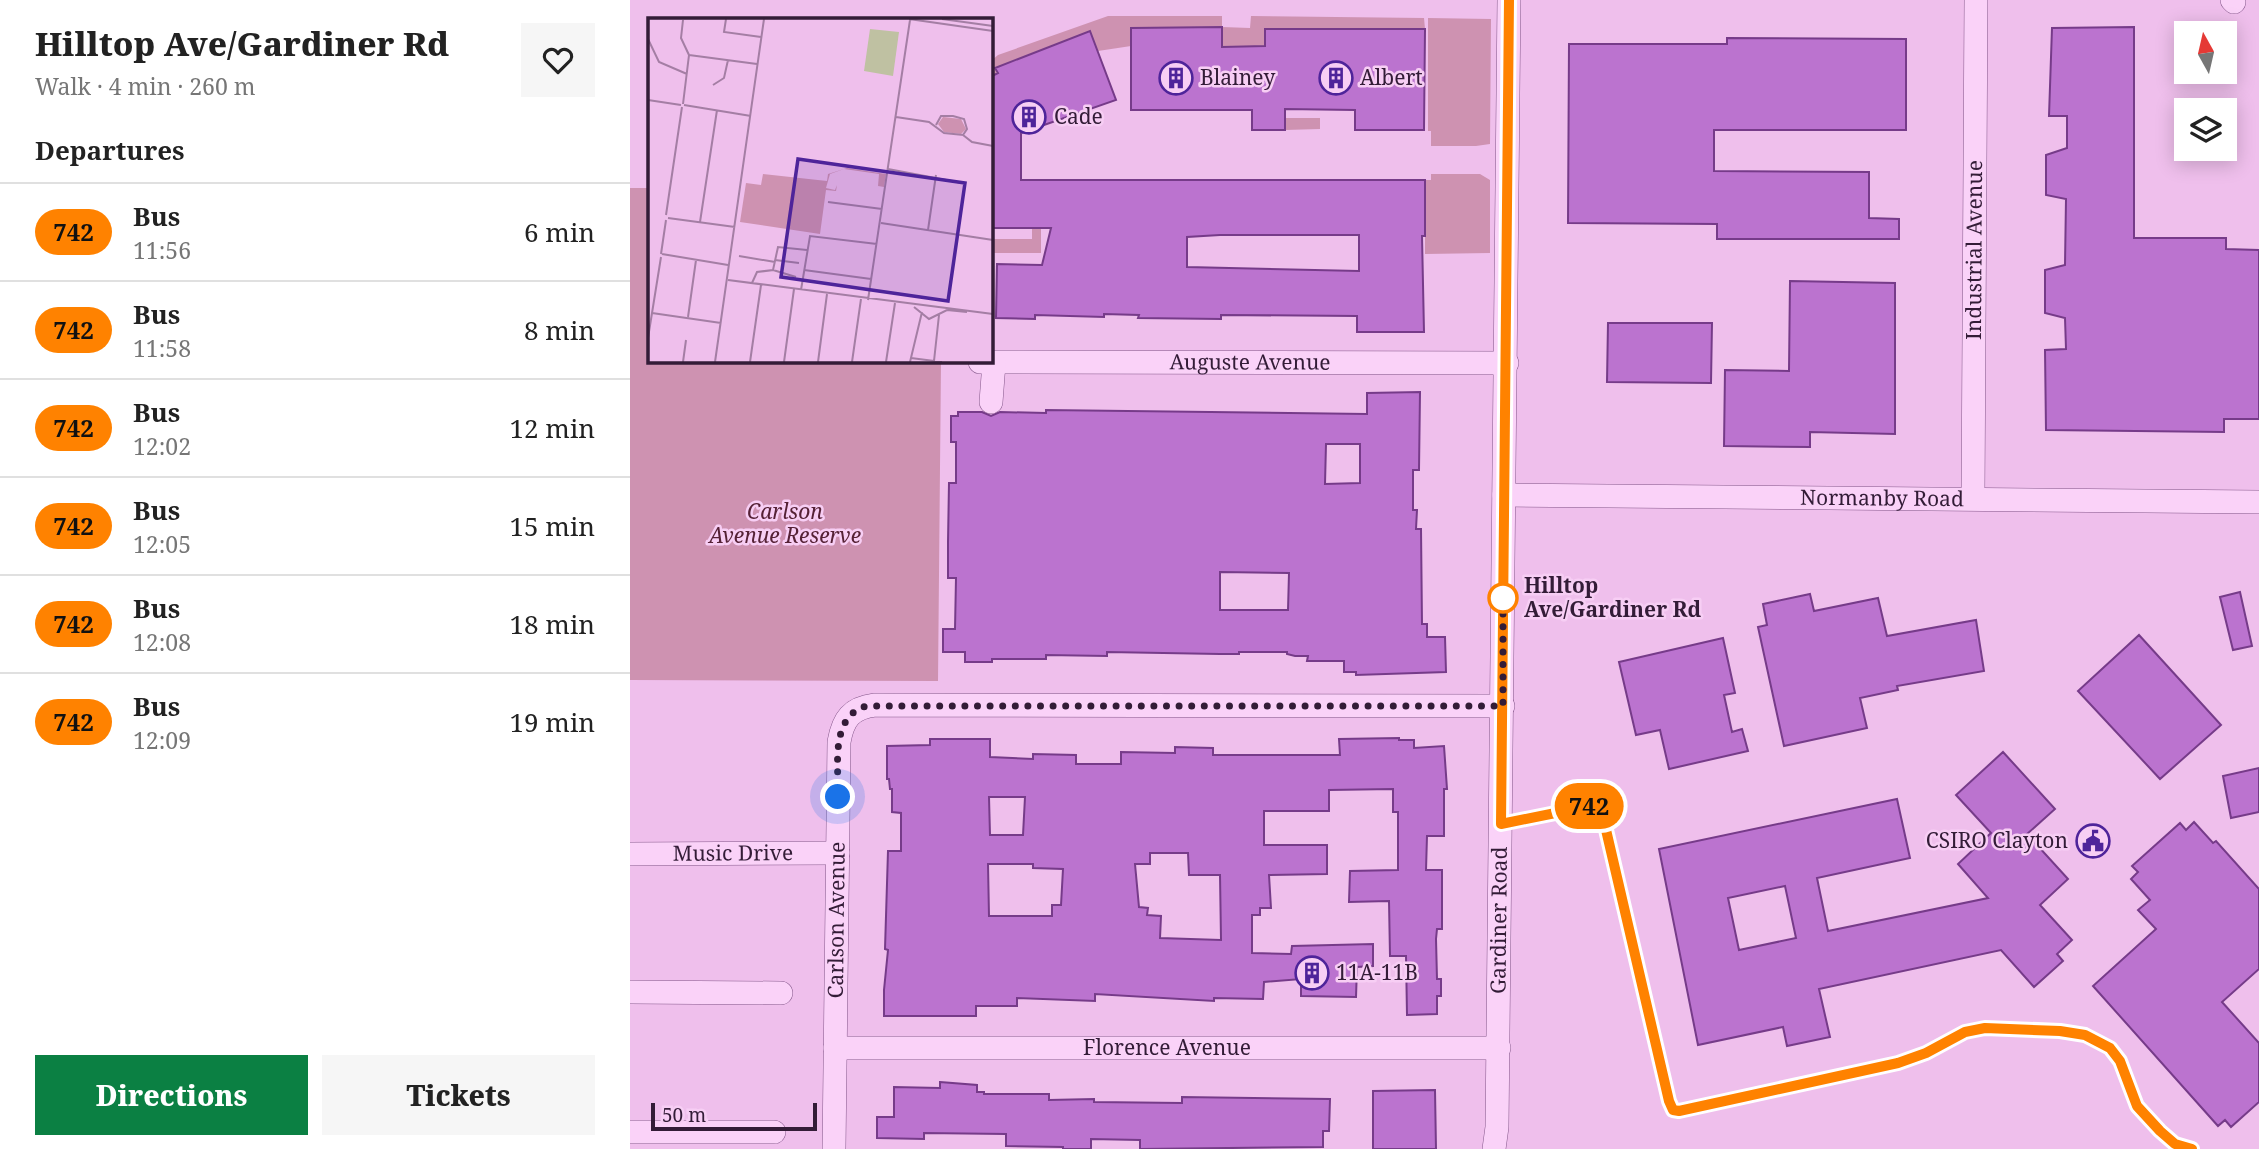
<!DOCTYPE html>
<html lang="en">
<head>
<meta charset="utf-8">
<style>
  body { margin:0; font-family:"Noto Serif",serif; background:#f6f6f6; color:#222; height:100vh; display:flex; flex-direction:column; font-size:26px; white-space:nowrap }
  * { box-sizing:border-box; margin:0 }
  p { font-size:23px; color:#767676 }
  .icon { flex:none; width:38px; height:38px; fill:none; stroke:currentColor; stroke-width:2; stroke-linecap:round; stroke-linejoin:round }
  .map { position:relative; flex:1; overflow:hidden }
  .details { display:flex; flex-direction:column; background:#fff; width:630px }
  .details>* { flex:none }
  .badge { padding:0 14px; border-radius:23px; font-size:24px; line-height:46px }
  .needle { width:46px; rotate:352deg }
  .buttons { position:absolute; left:1544px; top:21px; display:grid; gap:14px }
  .buttons a { display:grid; place-items:center; width:63px; height:63px; border-radius:0px; background:#fff; box-shadow:0 4px 18px #0003; font-size:35px }
  .scale { position:absolute; left:21px; bottom:18px; width:166px; box-sizing:border-box; padding-left:7px; border:4px solid #331c37; border-top:0; font-size:19px; line-height:24px; white-space:nowrap; color:#331c37; -webkit-text-stroke:5px #f7cef4; paint-order:stroke }
  .you { position:absolute; width:35px; height:35px; margin:-18px; border:5px solid #fff; border-radius:50%; background:#1a73e8; box-shadow:0 0 0 10px #1a73e833 }
  .map>.badge { position:absolute; translate:-50% -50%; box-shadow:0 0 0 4px #fff }
  h2 { padding:0 35px; font-size:26px; line-height:63px }
  .round { display:grid; place-items:center; flex:none; width:74px; height:74px; border-radius:0px; background:#f6f6f6 }
  .overview { display:flex; align-items:center; justify-content:space-between; height:119px; padding:0 35px }
  h1 { font-size:33px; font-weight:800; line-height:52px }
  .cta { display:flex; gap:14px; margin-top:auto; padding:14px 35px }
  .cta a { flex:1; height:80px; border-radius:0px; background:#0b8043; color:#fff; font-size:28px; font-weight:800; line-height:80px; text-align:center }
  .cta a+a { background:#f6f6f6; color:#222 }
  ul { padding:0; list-style:none }
  li { display:flex; align-items:center; gap:21px; height:98px; padding:0 35px; border-top:2px solid #e0e0e0 }
  li div { flex:1 }
  li b { display:block; font-size:26px }
  li em { font-style:normal }
  li .badge { min-width:77px; font-weight:700; text-align:center }
  main { display:flex; flex:1; min-height:0 }
  .map>svg:first-child { display:block }
  .green { fill:#ce92b1 }
  .building { fill:#bb73cf; stroke:#763b89; stroke-width:2; fill-rule:evenodd }
  .lines { fill:none; stroke-linecap:round; stroke-linejoin:round }
  .minor-casing { stroke:#835689; stroke-width:24 }
  .minor { stroke:#fad2f8; stroke-width:23 }
  .line-casing { stroke:#fff; stroke-width:16 }
  .line { stroke:#ff8200; stroke-width:10 }
  .walk { stroke:#331c37; stroke-width:7; stroke-dasharray:0 12.6 }
  .stop-dot { fill:#fff; stroke:#ff8200; stroke-width:3.5 }
  .labels { text-anchor:middle; stroke-width:5; stroke-linejoin:round; paint-order:stroke }
  .poi-label { font-size:21px; fill:#331c37; stroke:#f7cef4; text-anchor:start }
  .street-label { font-size:21px; fill:#331c37; stroke:#f7cef4 }
  .park-label { font-size:21px; font-style:italic; fill:#552135; stroke:#f7cef4 }
  .stop-label { font-size:21px; font-weight:bold; fill:#331c37; stroke:#f7cef4; text-anchor:start }
  .inset-road { fill:none; stroke:#a47ea4; stroke-width:2 }
  .view { fill:#4e249a; fill-opacity:0.15; stroke:#4e249a; stroke-width:3.5 }
  .inset-edge { fill:none; stroke:#331c37; stroke-width:3.5 }
</style>
</head>
<body>
<main>
<section class="details">
<div class="overview"><div><h1>Hilltop Ave/Gardiner Rd</h1><p>Walk · 4 min · 260 m</p></div><a class="round"><svg class="icon" aria-label="heart" viewBox="0 0 24 24"><path d="M12 20l-8-8c-3-5 5-10 8-4 3-6 11-1 8 4z"/></svg></a></div>
<h2>Departures</h2>
<ul>
<li><span class="badge" style="background:#ff8200;color:#111">742</span><div><b>Bus</b><p>11:56</p></div><em>6 min</em></li>
<li><span class="badge" style="background:#ff8200;color:#111">742</span><div><b>Bus</b><p>11:58</p></div><em>8 min</em></li>
<li><span class="badge" style="background:#ff8200;color:#111">742</span><div><b>Bus</b><p>12:02</p></div><em>12 min</em></li>
<li><span class="badge" style="background:#ff8200;color:#111">742</span><div><b>Bus</b><p>12:05</p></div><em>15 min</em></li>
<li><span class="badge" style="background:#ff8200;color:#111">742</span><div><b>Bus</b><p>12:08</p></div><em>18 min</em></li>
<li><span class="badge" style="background:#ff8200;color:#111">742</span><div><b>Bus</b><p>12:09</p></div><em>19 min</em></li>
</ul>
<div class="cta"><a>Directions</a><a>Tickets</a></div>
</section>
<div class="map">
<svg width="1629" height="1149" viewBox="0 0 1629 1149">
  <rect width="100%" height="100%" fill="#efbfec"/>
  <path class="green" d="M 478,16 L 592,16 L 592,27 L 620,28 L 621,16 L 794,18 L 795,29 L 636,29 L 635,47 L 592,46 L 501,28 L 501,46 L 468,51 L 460,31 L 372,65 L 366,69 L 368,73 L 361,77 L 361,61 L 368,55 Z
    M 798,18 L 861,19 L 860,144 L 846,146 L 801,146 L 801,131 L 798,131 Z
    M 655,118 L 690,118 L 690,129 L 655,130 Z
    M 801,174 L 850,174 L 860,180 L 860,253 L 795,254 L 795,180 L 801,180 Z
    M 0,188 L 19,188 L 19,360 L 311,361 L 308,681 L 0,680 Z
    M 402,195 L 411,195 L 411,253 L 361,253 L 360,239 L 402,239 Z"/>
  <path class="building" d="M 592,27 L 592,47 L 635,46 L 635,29 L 795,29 L 794,130 L 725,130 L 725,110 L 655,109 L 655,130 L 622,130 L 622,110 L 501,110 L 501,28 Z
    M 1504,27 L 1504,238 L 1596,238 L 1596,249 L 1629,250 L 1629,419 L 1594,419 L 1594,432 L 1416,430 L 1415,350 L 1436,349 L 1435,318 L 1415,313 L 1415,270 L 1435,265 L 1436,199 L 1416,195 L 1416,155 L 1437,148 L 1437,116 L 1419,116 L 1422,28 Z
    M 460,31 L 486,100 L 391,133 L 391,180 L 795,180 L 795,236 L 792,236 L 794,332 L 727,332 L 727,316 L 591,315 L 591,319 L 508,318 L 509,315 L 474,314 L 474,317 L 405,315 L 405,319 L 366,318 L 367,264 L 412,265 L 421,228 L 360,228 L 360,77 L 368,73 L 365,68 ZM 590,235 L 729,235 L 729,271 L 557,267 L 557,237 Z
    M 1097,38 L 1276,39 L 1276,130 L 1084,130 L 1084,171 L 1239,172 L 1239,218 L 1269,219 L 1269,239 L 1087,239 L 1087,224 L 938,223 L 939,44 L 1097,44 Z
    M 1160,281 L 1265,283 L 1265,434 L 1180,432 L 1180,447 L 1094,446 L 1095,370 L 1159,371 Z
    M 978,323 L 1082,323 L 1081,383 L 977,382 Z
    M 790,392 L 789,470 L 783,470 L 783,510 L 787,510 L 786,529 L 791,529 L 792,624 L 797,624 L 797,637 L 815,637 L 816,672 L 726,675 L 726,672 L 714,672 L 714,661 L 677,661 L 678,656 L 665,656 L 657,654 L 657,652 L 609,652 L 609,654 L 590,654 L 477,652 L 477,656 L 416,655 L 416,659 L 362,659 L 362,662 L 335,662 L 335,652 L 313,652 L 313,629 L 325,629 L 326,578 L 318,578 L 318,542 L 319,483 L 326,483 L 326,442 L 321,442 L 321,416 L 328,416 L 328,412 L 352,412 L 361,416 L 370,412 L 416,413 L 416,410 L 737,414 L 737,393 ZM 696,444 L 730,444 L 730,483 L 695,484 ZM 590,572 L 659,573 L 658,610 L 590,610 Z
    M 1610,592 L 1622,646 L 1603,650 L 1590,597 Z
    M 1180,594 L 1184,611 L 1248,598 L 1257,636 L 1346,620 L 1354,671 L 1267,686 L 1268,690 L 1230,698 L 1237,728 L 1154,746 L 1128,627 L 1137,625 L 1133,604 Z
    M 1509,635 L 1591,725 L 1530,779 L 1448,691 Z
    M 1093,638 L 1105,693 L 1094,695 L 1102,732 L 1112,729 L 1118,751 L 1039,769 L 1030,730 L 1006,735 L 989,662 Z
    M 769,738 L 769,740 L 784,740 L 784,748 L 814,746 L 817,789 L 814,789 L 814,836 L 797,836 L 796,870 L 812,870 L 812,929 L 807,929 L 806,939 L 807,979 L 811,979 L 811,996 L 807,996 L 807,1014 L 777,1015 L 776,956 L 760,956 L 759,901 L 719,902 L 720,871 L 768,870 L 768,812 L 763,812 L 763,789 L 699,790 L 699,811 L 634,811 L 634,845 L 697,845 L 697,874 L 639,875 L 641,908 L 630,908 L 630,915 L 622,915 L 622,953 L 661,954 L 662,946 L 743,944 L 743,966 L 727,967 L 726,997 L 671,996 L 671,979 L 634,982 L 633,999 L 584,998 L 584,1001 L 465,994 L 465,1001 L 387,998 L 387,1006 L 346,1006 L 346,1016 L 254,1016 L 254,990 L 258,950 L 255,949 L 258,851 L 271,851 L 271,813 L 262,812 L 262,789 L 260,789 L 259,779 L 257,779 L 257,746 L 300,745 L 300,739 L 360,739 L 360,757 L 403,759 L 403,754 L 446,755 L 446,764 L 491,764 L 491,752 L 545,753 L 545,747 L 583,748 L 583,755 L 710,755 L 709,739 ZM 359,797 L 395,797 L 393,835 L 360,835 ZM 520,853 L 558,853 L 559,875 L 590,875 L 591,940 L 530,938 L 531,916 L 517,915 L 518,908 L 509,907 L 505,864 L 520,864 ZM 358,864 L 403,864 L 403,868 L 433,869 L 431,905 L 422,905 L 422,916 L 359,916 Z
    M 1373,752 L 1425,809 L 1397,834 L 1438,879 L 1410,905 L 1442,940 L 1427,954 L 1433,961 L 1404,987 L 1371,950 L 1189,989 L 1200,1037 L 1157,1046 L 1153,1027 L 1068,1045 L 1029,849 L 1267,799 L 1280,858 L 1187,878 L 1198,931 L 1358,898 L 1328,864 L 1361,833 L 1326,795 ZM 1155,886 L 1166,938 L 1109,950 L 1098,898 Z
    M 1629,768 L 1629,812 L 1601,818 L 1593,776 Z
    M 1564,822 L 1583,843 L 1586,841 L 1629,889 L 1629,969 L 1592,1002 L 1629,1043 L 1629,1102 L 1601,1127 L 1595,1120 L 1588,1126 L 1463,986 L 1526,929 L 1508,910 L 1520,900 L 1501,879 L 1508,872 L 1502,866 L 1550,823 L 1556,830 Z
    M 310,1082 L 347,1085 L 347,1092 L 354,1092 L 354,1094 L 419,1094 L 419,1100 L 464,1099 L 464,1102 L 552,1103 L 552,1097 L 700,1099 L 699,1131 L 693,1131 L 693,1147 L 510,1149 L 510,1140 L 461,1139 L 461,1149 L 433,1149 L 433,1147 L 376,1146 L 376,1134 L 294,1133 L 294,1139 L 247,1138 L 247,1117 L 264,1117 L 264,1087 L 310,1088 Z
    M 805,1090 L 806,1149 L 743,1149 L 743,1091 Z"/>
  <g class="lines">
    <defs>
      <g id="minor">
        <path d="M 1602,0 L 1604,2"/>
        <path id="s1" d="M 350,362 L 877,363"/>
        <path d="M 361,402 L 364,363"/>
        <path id="s2" d="M 874,495 L 1629,502"/>
        <path id="s3" d="M 1343,498 L 1346,0"/>
        <path id="s4" d="M 0,854 L 208,853"/>
        <path d="M 0,992 L 151,993"/>
        <path id="s5" d="M 205,1048 L 869,1048"/>
        <path d="M 0,1132 L 144,1132"/>
        <path id="s6" d="M 204,1149 L 209,742 C 213,719 221,708 245,705 L 873,706"/>
        <path id="s7" d="M 864,1149 L 867,1127 L 879,0"/>
      </g>
    </defs>
    <use href="#minor" class="minor-casing"/>
    <use href="#minor" class="minor"/>
  </g>
  <g class="lines">
    <defs>
      <path id="line" d="M 879,0 L 871,824 L 970,804 L 1039,1101 L 1043,1110 L 1049,1111 L 1268,1063 L 1296,1053 L 1335,1032 L 1355,1028 L 1430,1031 L 1455,1035 L 1480,1048 L 1490,1061 L 1507,1106 L 1530,1131 L 1545,1144 L 1562,1149"/>
    </defs>
    <use href="#line" class="line-casing"/>
    <use href="#line" class="line"/>
    <path class="walk" d="M 208,797 C 209,767 199,716 237,706 L 873,706 L 873,592 L 873,598"/>
  </g>
  <defs>
    <symbol id="building-ring" viewBox="-11 -11 22 22"><circle r="9.5" fill="#f7cef4" stroke="#4e249a" stroke-width="1.5"/><path d="M-4-6H4V6H1V3H-1V6H-4ZM-2.5-4.3h1.7v1.8h-1.7ZM.8-4.3h1.7v1.8H.8ZM-2.5-1h1.7V.8h-1.7ZM.8-1h1.7V.8H.8Z" fill="#4e249a"/></symbol>
    <symbol id="civic-ring" viewBox="-11 -11 22 22"><circle r="9.5" fill="#f7cef4" stroke="#4e249a" stroke-width="1.5"/><path d="M-.6-6.5H3V-4.5H.6V-3L4-1V1h2V6H-6V1h2V-1L-.6-3ZM-1.2 2.5V6h2.4V2.5Z" fill="#4e249a"/></symbol>
  </defs>
  <g fill-rule="evenodd">
    <use href="#building-ring" x="527" y="59" width="38" height="38"/>
    <use href="#building-ring" x="687" y="59" width="38" height="38"/>
    <use href="#building-ring" x="380" y="98" width="38" height="38"/>
    <use href="#civic-ring" x="1444" y="822" width="38" height="38"/>
    <use href="#building-ring" x="663" y="954" width="38" height="38"/>
  </g>
  <circle class="stop-dot" cx="873" cy="598" r="14"/>
  <g class="labels">
    <g class="poi-label">
      <text x="570" y="85">Blainey</text>
      <text x="730" y="85">Albert</text>
      <text x="424" y="124">Cade</text>
      <text x="1438" y="848" text-anchor="end">CSIRO Clayton</text>
      <text x="706" y="980">11A-11B</text>
    </g>
    <g class="street-label">
      <text dy="7" stroke="none"><textPath href="#s3" startOffset="248">Industrial Avenue</textPath></text>
      <text dy="7" stroke="none"><textPath href="#s1" startOffset="270">Auguste Avenue</textPath></text>
      <text dy="7" stroke="none"><textPath href="#s2" startOffset="378">Normanby Road</textPath></text>
      <text dy="7" stroke="none"><textPath href="#s4" startOffset="103">Music Drive</textPath></text>
      <text dy="7" stroke="none"><textPath href="#s7" startOffset="229">Gardiner Road</textPath></text>
      <text dy="7" stroke="none"><textPath href="#s6" startOffset="229">Carlson Avenue</textPath></text>
      <text dy="7" stroke="none"><textPath href="#s5" startOffset="332">Florence Avenue</textPath></text>
    </g>
    <g class="park-label">
      <text x="155" y="519">Carlson<tspan x="155" dy="24">Avenue Reserve</tspan></text>
    </g>
    <g class="stop-label">
      <text x="894" y="593">Hilltop<tspan x="894" dy="24">Ave/Gardiner Rd</tspan></text>
    </g>
  </g>
  <g transform="translate(18 18)">
    <rect width="345" height="345" fill="#efbfec"/>
    <path d="M 295,99 L 313,101 L 318,111 L 313,116 L 296,114 L 290,106 ZM 199,150 L 238,156 L 236,169 L 230,168 L 231,156 L 196,151 L 182,156 L 178,170 L 187,172 L 189,167 L 188,173 L 178,172 L 172,216 L 92,204 L 98,165 L 113,167 L 115,156 L 179,163 L 180,156 Z" fill="#ce92b1"/>
    <path d="M 222,11 L 251,14 L 245,58 L 216,53 Z" fill="#bfc1a2"/>
    <path class="inset-road" d="M 78,1 L 76,14 L 113,19M 261,1 L 345,13M 294,1 L 345,8M 0,21 L 11,44 L 39,56M 41,37 L 109,46M 65,67 L 76,60 L 80,42M 0,82 L 33,87M 35,86 L 41,37 L 33,20 L 35,2M 36,87 L 103,98M 248,99 L 281,104 L 296,115 L 315,117 L 319,111 L 316,101 L 305,98 L 293,98 L 288,107M 315,117 L 324,124 L 345,128M 240,151 L 314,165M 180,184 L 234,191M 18,197 L 34,89M 20,200 L 87,209M 52,204 L 69,92M 233,205 L 345,222M 280,212 L 288,157M 13,236 L 18,202M 14,236 L 80,247M 91,238 L 127,244M 127,242 L 151,245M 125,252 L 148,259M 156,252 L 223,261M 80,262 L 345,296M 104,265 L 109,254 L 125,252 L 130,229 L 159,232M 153,272 L 162,218 L 229,226M 220,282 L 262,2M 266,289 L 281,301 L 299,292 L 319,294M 4,295 L 73,305M 40,299 L 48,242M 0,320 L 13,239M 263,340 L 294,344M 286,343 L 291,297M 35,344 L 38,322M 67,344 L 116,1M 102,344 L 113,267M 136,344 L 146,271M 170,344 L 179,276M 204,344 L 213,281M 238,344 L 247,285M 262,344 L 274,294"/>
    <path class="view" d="M 150,141 L 317,165 L 300,283 L 133,259 Z"/>
    <rect width="345" height="345" class="inset-edge"/>
  </g>
</svg>
<div class="buttons">
<a><svg class="needle" viewBox="-14 -14 28 28"><path d="M0-13l5 13h-10z" fill="#e53935"/><path d="M0 13l5-13h-10z" fill="#767676"/></svg></a>
<a><svg class="icon" aria-label="layers" viewBox="0 0 24 24"><path d="M12 4l9 5-9 5-9-5zM3 14l9 5 9-5"/></svg></a>
</div>
<div class="scale">50 m</div>
<div class="you" style="left:208px;top:797px"></div>
<b class="badge" style="left:959px;top:806px;background:#ff8200;color:#111">742</b>
</div>
</main>
</body>
</html>
